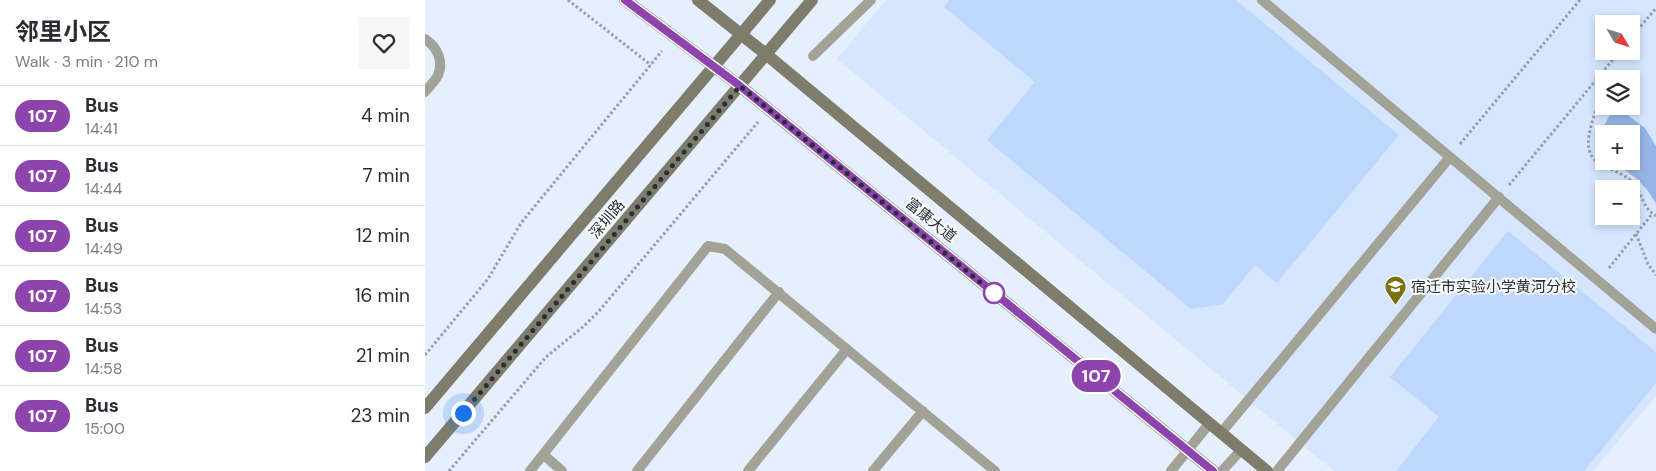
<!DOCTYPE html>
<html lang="en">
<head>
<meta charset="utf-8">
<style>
  body { margin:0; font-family:"DM Sans","Noto Sans SC",sans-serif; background:#f7f7f7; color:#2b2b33; height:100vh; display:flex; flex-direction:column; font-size:19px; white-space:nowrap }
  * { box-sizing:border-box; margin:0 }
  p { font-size:16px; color:#7c7c81 }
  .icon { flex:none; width:28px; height:28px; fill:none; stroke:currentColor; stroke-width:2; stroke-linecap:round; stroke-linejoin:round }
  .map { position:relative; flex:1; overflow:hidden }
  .sheet { display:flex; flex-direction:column; background:#fff; width:425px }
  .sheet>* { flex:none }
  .badge { padding:0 10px; border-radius:16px; font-size:18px; line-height:32px }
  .needle { width:32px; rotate:128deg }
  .controls { position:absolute; left:1170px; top:15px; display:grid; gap:10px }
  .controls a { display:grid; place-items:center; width:45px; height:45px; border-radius:0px; background:#fff; box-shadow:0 2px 8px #0003; font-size:25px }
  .you { position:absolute; width:25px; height:25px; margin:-12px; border:4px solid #fff; border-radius:50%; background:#1a73e8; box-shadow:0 0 0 8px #1a73e833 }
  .map>.badge { position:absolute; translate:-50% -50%; box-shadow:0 0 0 2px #fff }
  .round { display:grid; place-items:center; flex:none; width:52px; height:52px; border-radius:0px; background:#f7f7f7 }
  .summary { display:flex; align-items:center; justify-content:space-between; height:85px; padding:0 15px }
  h1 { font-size:24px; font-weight:700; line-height:38px }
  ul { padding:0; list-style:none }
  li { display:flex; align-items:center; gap:15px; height:60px; padding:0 15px; border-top:1px solid #e1e1e2 }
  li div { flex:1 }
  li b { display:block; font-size:19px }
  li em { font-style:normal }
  li .badge { min-width:55px; font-weight:700; text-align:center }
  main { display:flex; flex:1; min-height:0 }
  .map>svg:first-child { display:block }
  .built { fill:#d6e6ff; fill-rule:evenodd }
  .green { fill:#bed7fc }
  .water { fill:#95b5e6 }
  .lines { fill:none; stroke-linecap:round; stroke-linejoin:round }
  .path { stroke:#969eaa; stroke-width:3; stroke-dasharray:2.5 2.5; stroke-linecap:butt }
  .lane { stroke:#a3a296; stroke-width:10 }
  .secondary { stroke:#7e7d6c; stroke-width:12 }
  .line-casing { stroke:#fff; stroke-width:11 }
  .line { stroke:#8e44ad; stroke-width:8 }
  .walk { stroke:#282e37; stroke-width:5; stroke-dasharray:0 9 }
  .stop-dot { fill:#fff; stroke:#8e44ad; stroke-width:2.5 }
  .labels { text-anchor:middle; stroke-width:4; stroke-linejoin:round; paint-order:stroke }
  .street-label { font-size:15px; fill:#282e37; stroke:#fcfcfc }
  .poi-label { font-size:15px; fill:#282e37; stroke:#fcfcfc; text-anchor:start }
</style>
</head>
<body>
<main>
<section class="sheet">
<div class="summary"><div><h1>邻里小区</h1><p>Walk · 3 min · 210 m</p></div><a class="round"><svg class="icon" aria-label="heart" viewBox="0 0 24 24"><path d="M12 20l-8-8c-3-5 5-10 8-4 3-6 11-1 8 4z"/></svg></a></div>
<ul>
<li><span class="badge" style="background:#8e44ad;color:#fff">107</span><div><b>Bus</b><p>14:41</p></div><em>4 min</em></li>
<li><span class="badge" style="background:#8e44ad;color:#fff">107</span><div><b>Bus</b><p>14:44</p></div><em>7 min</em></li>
<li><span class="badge" style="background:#8e44ad;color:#fff">107</span><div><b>Bus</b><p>14:49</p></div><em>12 min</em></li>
<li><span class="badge" style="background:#8e44ad;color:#fff">107</span><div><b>Bus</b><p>14:53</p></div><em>16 min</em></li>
<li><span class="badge" style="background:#8e44ad;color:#fff">107</span><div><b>Bus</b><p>14:58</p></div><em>21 min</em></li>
<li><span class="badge" style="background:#8e44ad;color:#fff">107</span><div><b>Bus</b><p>15:00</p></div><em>23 min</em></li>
</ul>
</section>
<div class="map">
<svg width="1231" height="471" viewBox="0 0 1231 471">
  <rect width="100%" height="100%" fill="#e6effe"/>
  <path class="built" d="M 461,0 L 1231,0 L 1231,396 L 1168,471 L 909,471 L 412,59 ZM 1179,24 L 1206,24 L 1206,51 L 1179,51 ZM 1179,79 L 1206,79 L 1206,106 L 1179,106 ZM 1179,134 L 1206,134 L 1206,161 L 1179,161 ZM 1179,189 L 1206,189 L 1206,216 L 1179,216 Z"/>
  <path class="green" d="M 524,0 L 811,0 L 974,135 L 852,283 L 830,265 L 798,304 L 766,309 L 562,140 L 610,82 L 519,7 Z
    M 1083,231 L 1231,352 L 1231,383 L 1159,471 L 971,471 L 1014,417 L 965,377 Z"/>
  <path class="water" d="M 1197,111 L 1220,128 L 1231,146 L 1231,203 L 1222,190 L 1211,178 L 1186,161 L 1206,161 L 1206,134 L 1179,134 L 1178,153 C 1173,133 1176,131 1186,113 Z"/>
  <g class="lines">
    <path class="path" d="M 143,0 L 226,65
      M 1206,38 L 1231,8
      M 1171,82 C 1172,87 1175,92 1174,97 C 1172,114 1154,145 1170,160 C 1180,170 1197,171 1207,182 C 1219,194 1216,207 1231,216
      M 1035,144 L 1155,0
      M 1084,185 L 1195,51
      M 1211,234 L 1223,264 L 1231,275
      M 1184,268 L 1227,214
      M 0,355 L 63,279 L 96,223 L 237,51
      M 24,471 L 121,357 L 159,326 L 174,311 L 333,122"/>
    <path class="lane" d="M 837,0 L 1231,329
      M 0,39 C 12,47 20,62 12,77 C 9,82 4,87 0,92
      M 388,56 L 446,0
      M 796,433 L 1025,157
      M 119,455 L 137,471
      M 105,471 L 283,246 L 300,249 L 570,471
      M 212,471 L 354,292
      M 323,471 L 422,349
      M 448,471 L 498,411
      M 746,471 L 784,424
      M 797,471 L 816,450
      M 852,471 L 1074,197"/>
    <path class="secondary" d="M 200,0 L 315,86 L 788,471
      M 273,0 L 342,55 L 842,471
      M 0,408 L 345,0
      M 0,457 L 387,0"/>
  </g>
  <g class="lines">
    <defs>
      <path id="line" d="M 200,0 L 315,86 L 788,471"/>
    </defs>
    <use href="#line" class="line-casing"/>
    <use href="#line" class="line"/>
    <path class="walk" d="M 38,413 L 315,86 L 576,299 L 569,293"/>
  </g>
  <defs>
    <symbol id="school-pin" viewBox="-11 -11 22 30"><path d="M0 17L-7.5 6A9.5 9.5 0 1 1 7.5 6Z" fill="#7c7111" stroke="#fcfcfc"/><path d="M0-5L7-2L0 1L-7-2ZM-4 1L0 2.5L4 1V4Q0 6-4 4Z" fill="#fff"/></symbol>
  </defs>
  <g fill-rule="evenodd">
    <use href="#school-pin" x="958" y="274" width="25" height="34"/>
  </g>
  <circle class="stop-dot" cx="569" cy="293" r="10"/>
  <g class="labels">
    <g class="street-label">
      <text transform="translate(182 219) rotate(-50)" y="5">深圳路</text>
      <text transform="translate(506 220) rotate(39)" y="5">富康大道</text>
    </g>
    <g class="poi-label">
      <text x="986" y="292">宿迁市实验小学黄河分校</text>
    </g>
  </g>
</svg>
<div class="controls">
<a><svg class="needle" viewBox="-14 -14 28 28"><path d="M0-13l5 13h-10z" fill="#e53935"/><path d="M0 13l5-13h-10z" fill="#7c7c81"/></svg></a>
<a><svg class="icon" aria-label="layers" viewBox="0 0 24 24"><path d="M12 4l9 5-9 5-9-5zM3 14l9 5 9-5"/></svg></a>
<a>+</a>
<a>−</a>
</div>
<div class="you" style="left:38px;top:413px"></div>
<b class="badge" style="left:671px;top:376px;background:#8e44ad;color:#fff">107</b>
</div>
</main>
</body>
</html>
